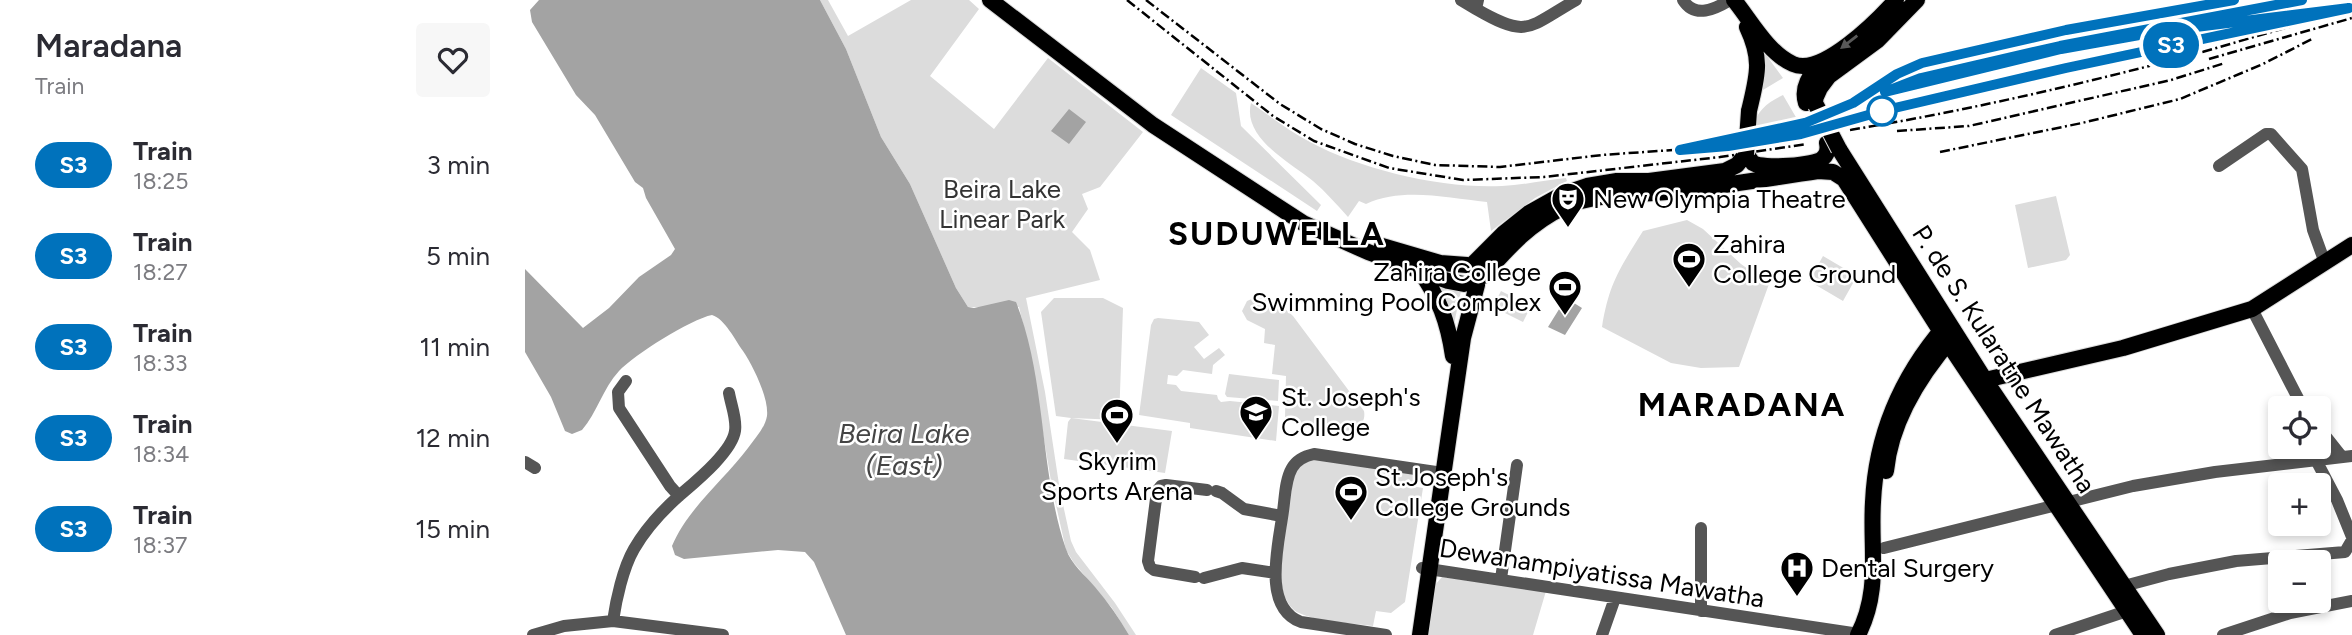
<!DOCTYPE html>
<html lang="en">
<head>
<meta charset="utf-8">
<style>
  body { margin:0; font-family:Figtree,sans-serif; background:#f7f7f7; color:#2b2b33; height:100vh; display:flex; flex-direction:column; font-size:26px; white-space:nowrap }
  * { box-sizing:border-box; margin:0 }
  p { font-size:23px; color:#7c7c81 }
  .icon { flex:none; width:38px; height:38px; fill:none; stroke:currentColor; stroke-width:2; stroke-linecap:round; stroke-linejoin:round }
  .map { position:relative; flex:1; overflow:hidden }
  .panel { display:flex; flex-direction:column; background:#fff; width:525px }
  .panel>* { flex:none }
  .badge { padding:0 14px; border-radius:23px; font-size:24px; line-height:46px }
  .controls { position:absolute; left:1743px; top:396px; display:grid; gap:14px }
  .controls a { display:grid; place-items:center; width:63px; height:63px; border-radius:7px; background:#fff; box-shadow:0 4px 10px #0003; font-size:35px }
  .map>.badge { position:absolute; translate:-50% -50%; box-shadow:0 0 0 4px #fff }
  .round { display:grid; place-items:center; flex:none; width:74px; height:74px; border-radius:7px; background:#f7f7f7 }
  .headline { display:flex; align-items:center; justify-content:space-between; height:119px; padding:0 35px }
  h1 { font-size:33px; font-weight:600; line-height:52px }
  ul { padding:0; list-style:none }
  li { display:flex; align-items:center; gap:21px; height:91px; padding:0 35px }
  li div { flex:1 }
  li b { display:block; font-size:26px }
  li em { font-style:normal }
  li .badge { min-width:77px; font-weight:700; text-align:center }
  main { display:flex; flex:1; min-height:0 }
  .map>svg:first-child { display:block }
  .green { fill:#dcdcdc }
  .water { fill:#a3a3a3 }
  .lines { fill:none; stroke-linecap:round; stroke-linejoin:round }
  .major-casing { stroke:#dbdbdb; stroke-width:18 }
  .minor { stroke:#555; stroke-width:12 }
  .major { stroke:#000; stroke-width:16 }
  .rail { stroke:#000; stroke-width:2.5; stroke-dasharray:10 3.5 2 3.5; stroke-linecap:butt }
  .major-bridge-casing { stroke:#dbdbdb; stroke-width:18; stroke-linecap:butt }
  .major-bridge { stroke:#000; stroke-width:16 }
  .oneway { fill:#595959 }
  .line-casing { stroke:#fff; stroke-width:16 }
  .line { stroke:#0072bc; stroke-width:10 }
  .stop-dot { fill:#fff; stroke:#0072bc; stroke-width:3.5 }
  .labels { text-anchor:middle; stroke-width:5; stroke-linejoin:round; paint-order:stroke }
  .park-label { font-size:26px; fill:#333; stroke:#fff }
  .poi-label { font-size:26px; fill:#000; stroke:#fff; text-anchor:start }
  .street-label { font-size:26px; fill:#000; stroke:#fff }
  .water-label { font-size:28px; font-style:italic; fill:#444; stroke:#fff }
  .district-label { font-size:33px; font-weight:bold; letter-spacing:2px; fill:#000; stroke:#fff }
</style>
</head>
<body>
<main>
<section class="panel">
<div class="headline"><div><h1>Maradana</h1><p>Train</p></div><a class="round"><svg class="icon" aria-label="heart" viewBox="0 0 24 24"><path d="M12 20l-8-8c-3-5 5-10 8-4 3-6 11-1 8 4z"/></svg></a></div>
<ul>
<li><span class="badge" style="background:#0072bc;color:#fff">S3</span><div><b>Train</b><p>18:25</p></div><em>3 min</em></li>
<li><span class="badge" style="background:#0072bc;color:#fff">S3</span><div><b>Train</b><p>18:27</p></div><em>5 min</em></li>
<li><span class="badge" style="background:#0072bc;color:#fff">S3</span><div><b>Train</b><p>18:33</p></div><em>11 min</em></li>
<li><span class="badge" style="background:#0072bc;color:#fff">S3</span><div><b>Train</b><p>18:34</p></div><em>12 min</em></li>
<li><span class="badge" style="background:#0072bc;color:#fff">S3</span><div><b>Train</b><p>18:37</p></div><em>15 min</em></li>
</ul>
</section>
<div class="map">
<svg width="1827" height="635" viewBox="0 0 1827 635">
  <rect width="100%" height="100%" fill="#fff"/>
  <path class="green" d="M 295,0 L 303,0 L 323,36 L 386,0 L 444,0 L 454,9 L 405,76 L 469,129 L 523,58 L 618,132 L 575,187 L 557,194 L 563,209 L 547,232 L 565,250 L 575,280 L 501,298 L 520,392 L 535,491 L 546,541 L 551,552 L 590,603 L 611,635 L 604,635 L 587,608 L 549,563 L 541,550 L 527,487 L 504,349 L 494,307 L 443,307 L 431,288 L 385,184 L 356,137 L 321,49 Z
    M 1234,45 L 1258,78 L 1233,93 Z
    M 676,68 L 711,93 L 716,126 L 796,205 L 792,211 L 646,115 Z
    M 1258,95 L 1272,119 L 1228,128 C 1231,111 1243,102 1258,95 Z
    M 726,103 C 745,116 764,131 785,142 C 837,170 918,189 977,186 C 999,185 1020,180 1041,178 L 1042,181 L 1010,198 L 966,231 L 962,202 C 922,198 878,187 841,204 L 834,201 L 823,217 C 812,205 801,192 788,181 C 766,163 717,138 726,103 Z
    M 1531,196 L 1545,255 L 1541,260 L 1503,268 L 1490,205 Z
    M 1162,220 L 1178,229 L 1216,264 L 1244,284 L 1214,367 L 1176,368 L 1146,363 L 1077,327 C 1084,283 1095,268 1118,231 Z
    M 1298,256 L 1332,276 L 1318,301 L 1284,281 Z
    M 906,281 L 936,291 L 929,324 Z
    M 976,291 L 1006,306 L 998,322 L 968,307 Z
    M 529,298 L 578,298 L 598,308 L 594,420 L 546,418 L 647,431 L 640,473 L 539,459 L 543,422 L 546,418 L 531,416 L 516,312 Z
    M 729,298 C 745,298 757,305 768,316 L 839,411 C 845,444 774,431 760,417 L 761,376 L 747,374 L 750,345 L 739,343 L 740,329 L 722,320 L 717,311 L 722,301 Z
    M 633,318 L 674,322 L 684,335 L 669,347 L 679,359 L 694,348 L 700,355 L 688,365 L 687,374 L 658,370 L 652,376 L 643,375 L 642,384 L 651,385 L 656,391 L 692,395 L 693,399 L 696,402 L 705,401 L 754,406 L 751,441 L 665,428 L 665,423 L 614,415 L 626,325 L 629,319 Z
    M 704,374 L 754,380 L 753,401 L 702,397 L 700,394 Z
    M 786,459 L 893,472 L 892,487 L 898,488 L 880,602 L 866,613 L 851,611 L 848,626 C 827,623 793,622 774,613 C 739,596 762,505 767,475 L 772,467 Z
    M 917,577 L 1021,591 L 1008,635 L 898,635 L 903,631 L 910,585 Z"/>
  <path class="water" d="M 14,0 L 295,0 L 321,49 L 356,137 L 385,184 L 431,288 L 443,307 L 449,308 L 484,300 L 491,302 C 522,381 514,470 541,549 C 546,564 560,575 570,587 C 583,602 594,618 604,635 L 321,635 L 289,562 L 280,552 L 253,550 L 159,559 L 150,555 L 147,546 C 163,508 199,480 223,448 C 230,438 240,428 242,416 C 244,398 228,366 218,351 C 210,340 200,319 187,315 C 166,319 109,355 94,371 C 78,388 72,413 57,430 L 47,434 L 40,431 L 26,397 L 0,352 L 0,269 L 58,328 L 84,308 L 114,277 L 146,255 L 150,249 L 121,198 L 118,188 L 110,182 L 70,115 L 51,95 L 7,22 L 5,10 Z
    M 544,109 L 561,122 L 544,144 L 526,131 Z
    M 1041,298 L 1057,308 L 1040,335 L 1023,327 Z"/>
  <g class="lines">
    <defs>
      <path id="major" d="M 465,0 L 628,125 L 778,223 L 843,252 L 923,281 L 939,284
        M 1209,0 C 1226,21 1243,53 1268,64 C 1297,77 1353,20 1371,0
        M 1222,27 C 1238,61 1232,76 1224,111
        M 1281,103 C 1276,87 1285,75 1296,63
        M 1291,105 L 1290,99 L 1295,88 L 1304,76 L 1353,40 L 1392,0
        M 1314,149 L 1460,380 L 1632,635
        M 857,246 L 915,263 L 942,265
        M 948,264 L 979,233 L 1004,213 L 1038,194 L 1062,186 L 1092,181 L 1124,181 L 1200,171 L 1212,165 L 1221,154 C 1222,155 1227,162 1228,163 C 1237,169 1291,166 1298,158 C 1303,154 1303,148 1302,143
        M 894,270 C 914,297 923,322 928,356
        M 958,276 C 983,248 1005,223 1039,207 C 1066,195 1099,195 1128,193 C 1183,189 1238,179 1293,171 L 1308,172 L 1319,179 L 1423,343 L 1618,635
        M 1460,380 L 1598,348 L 1727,309 L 1827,245
        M 1361,471 C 1366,420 1395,375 1428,337
        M 895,635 L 938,338 L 952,285
        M 1333,635 C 1356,590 1345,550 1348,502 C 1351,436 1376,377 1420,326"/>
    </defs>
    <use href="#major" class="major-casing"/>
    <path class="minor" d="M 936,0 L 951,9
      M 953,0 L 951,9 C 1003,39 1002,28 1051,0
      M 1158,0 C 1170,19 1190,9 1205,0
      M 1694,166 L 1741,134 L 1746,134 L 1777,169 L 1788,230 L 1800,263
      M 1727,309 L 1778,408
      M 101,381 L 93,392 L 94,408 L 145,486 L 154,496
      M 1794,428 L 1817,457
      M 1791,460 L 1812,500 L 1827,537
      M 0,462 L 10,468
      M 691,491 L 697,493 L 719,509 L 757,516
      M 1176,528 L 1176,611
      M 1359,548 L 1608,486 L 1690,472 L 1827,456
      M 897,568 L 1334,634
      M 670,577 L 629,570 L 625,567 L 623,561 L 632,491 L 636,486 L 641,485 L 682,490
      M 679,578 L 717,568 L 750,573
      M 976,579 L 992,465
      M 1599,586 L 1644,574 L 1711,561 L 1820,552 L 1827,540
      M 88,621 C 91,600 98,568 109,549 C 120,530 138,510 155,495 C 170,482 207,452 210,431 C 212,419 206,405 204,393
      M 8,635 L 39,626 L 88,621 L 198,635
      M 861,635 L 776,622 C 736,607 754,543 758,511 C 760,498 760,480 767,468 C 772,459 780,456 789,454 L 911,472
      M 1077,635 L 1090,598
      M 1530,635 L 1602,611
      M 1698,635 L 1765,613 L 1827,601"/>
    <use href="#major" class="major"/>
    <path class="rail" d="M 602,0 L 748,116 L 789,141 L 864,168 L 938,180 L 1019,177 L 1195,157 L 1282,144
      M 621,0 L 755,104 L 796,129 L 830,144 L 868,156 L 910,165 L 975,167 L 1077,155 L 1203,146 L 1276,134
      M 1716,12 L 1778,0
      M 1684,59 L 1827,18
      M 1350,91 L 1372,74 L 1397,63 L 1540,30 L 1709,0
      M 1289,119 L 1360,91 L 1537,49 L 1631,32 L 1824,8
      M 1323,122 C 1453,82 1588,57 1721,30
      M 1325,130 C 1428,113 1531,90 1632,64 C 1686,51 1738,33 1791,20
      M 1372,131 L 1444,126 L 1646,80 L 1700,63
      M 1415,152 L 1557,123 L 1655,99 L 1738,64 L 1789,38"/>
    <defs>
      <path id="major-bridge" d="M 1291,105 L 1314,149
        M 1221,154 L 1224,111"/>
    </defs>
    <use href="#major-bridge" class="major-bridge-casing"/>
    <use href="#major-bridge" class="major-bridge"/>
  </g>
  <defs><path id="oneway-solid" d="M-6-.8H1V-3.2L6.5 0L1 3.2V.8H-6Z" transform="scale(1.75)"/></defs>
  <use class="oneway" href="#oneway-solid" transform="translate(1324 42) rotate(142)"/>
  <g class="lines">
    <defs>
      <path id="line" d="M 1709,0 L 1541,30 L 1397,63 L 1372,74 L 1328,103 L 1280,123 L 1155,150 L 1203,146 L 1276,134 L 1361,110 L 1541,68 L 1824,8 L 1631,32 L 1536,49 L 1360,92 L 1396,78 L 1535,46 L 1777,0"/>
    </defs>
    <use href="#line" class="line-casing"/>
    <use href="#line" class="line"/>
  </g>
  <defs>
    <symbol id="theatre-pin" viewBox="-11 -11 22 30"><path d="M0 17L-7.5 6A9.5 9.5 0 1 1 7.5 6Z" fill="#000" stroke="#fff"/><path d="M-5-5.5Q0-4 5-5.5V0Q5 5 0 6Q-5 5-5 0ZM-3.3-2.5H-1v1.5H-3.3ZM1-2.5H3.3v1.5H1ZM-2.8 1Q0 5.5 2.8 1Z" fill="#fff"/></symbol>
    <symbol id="stadium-pin" viewBox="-11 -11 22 30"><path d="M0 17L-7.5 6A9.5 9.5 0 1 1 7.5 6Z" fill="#000" stroke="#fff"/><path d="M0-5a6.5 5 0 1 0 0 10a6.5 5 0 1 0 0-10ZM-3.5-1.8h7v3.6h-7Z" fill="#fff"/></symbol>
    <symbol id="university-pin" viewBox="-11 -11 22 30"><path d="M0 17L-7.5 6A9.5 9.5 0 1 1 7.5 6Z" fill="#000" stroke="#fff"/><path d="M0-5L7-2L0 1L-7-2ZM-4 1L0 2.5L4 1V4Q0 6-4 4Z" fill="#fff"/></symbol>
    <symbol id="hospital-pin" viewBox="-11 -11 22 30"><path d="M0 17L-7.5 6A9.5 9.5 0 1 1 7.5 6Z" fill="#000" stroke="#fff"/><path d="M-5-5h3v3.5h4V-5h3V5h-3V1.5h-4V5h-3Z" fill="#fff"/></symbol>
  </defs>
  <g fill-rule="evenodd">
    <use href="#theatre-pin" x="1024" y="180" width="38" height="52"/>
    <use href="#stadium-pin" x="1145" y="240" width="38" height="52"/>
    <use href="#stadium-pin" x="1021" y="268" width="38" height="52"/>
    <use href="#university-pin" x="712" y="393" width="38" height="52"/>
    <use href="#stadium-pin" x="573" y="396" width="38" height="52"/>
    <use href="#stadium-pin" x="807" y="473" width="38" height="52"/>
    <use href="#hospital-pin" x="1253" y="549" width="38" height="52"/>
  </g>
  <circle class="stop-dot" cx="1357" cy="111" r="14"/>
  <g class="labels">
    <g class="park-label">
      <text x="477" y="198">Beira Lake<tspan x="477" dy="30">Linear Park</tspan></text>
    </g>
    <g class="poi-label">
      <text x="1068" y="208">New Olympia Theatre</text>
      <text x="1188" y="253">Zahira<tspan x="1188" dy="30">College Ground</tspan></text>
      <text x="1016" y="281" text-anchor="end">Zahira College<tspan x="1016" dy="30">Swimming Pool Complex</tspan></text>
      <text x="756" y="406">St. Joseph's<tspan x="756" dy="30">College</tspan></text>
      <text x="592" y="470" text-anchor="middle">Skyrim<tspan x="592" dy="30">Sports Arena</tspan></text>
      <text x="850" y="486">St.Joseph's<tspan x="850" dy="30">College Grounds</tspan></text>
      <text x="1296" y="577">Dental Surgery</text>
    </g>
    <g class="street-label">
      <text transform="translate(1479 359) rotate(57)" y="9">P. de S. Kularatne Mawatha</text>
      <text transform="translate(1077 573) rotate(9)" y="9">Dewanampiyatissa Mawatha</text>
    </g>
    <g class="water-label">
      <text x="379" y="443">Beira Lake<tspan x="379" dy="32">(East)</tspan></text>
    </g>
    <g class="district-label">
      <text x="752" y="245">SUDUWELLA</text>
      <text x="1217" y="416">MARADANA</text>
    </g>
  </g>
</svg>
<div class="controls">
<a><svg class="icon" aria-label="locate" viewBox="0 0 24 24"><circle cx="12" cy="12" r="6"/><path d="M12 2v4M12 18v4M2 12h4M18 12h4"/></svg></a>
<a>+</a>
<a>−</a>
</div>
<b class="badge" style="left:1646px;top:45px;background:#0072bc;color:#fff">S3</b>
</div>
</main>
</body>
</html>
